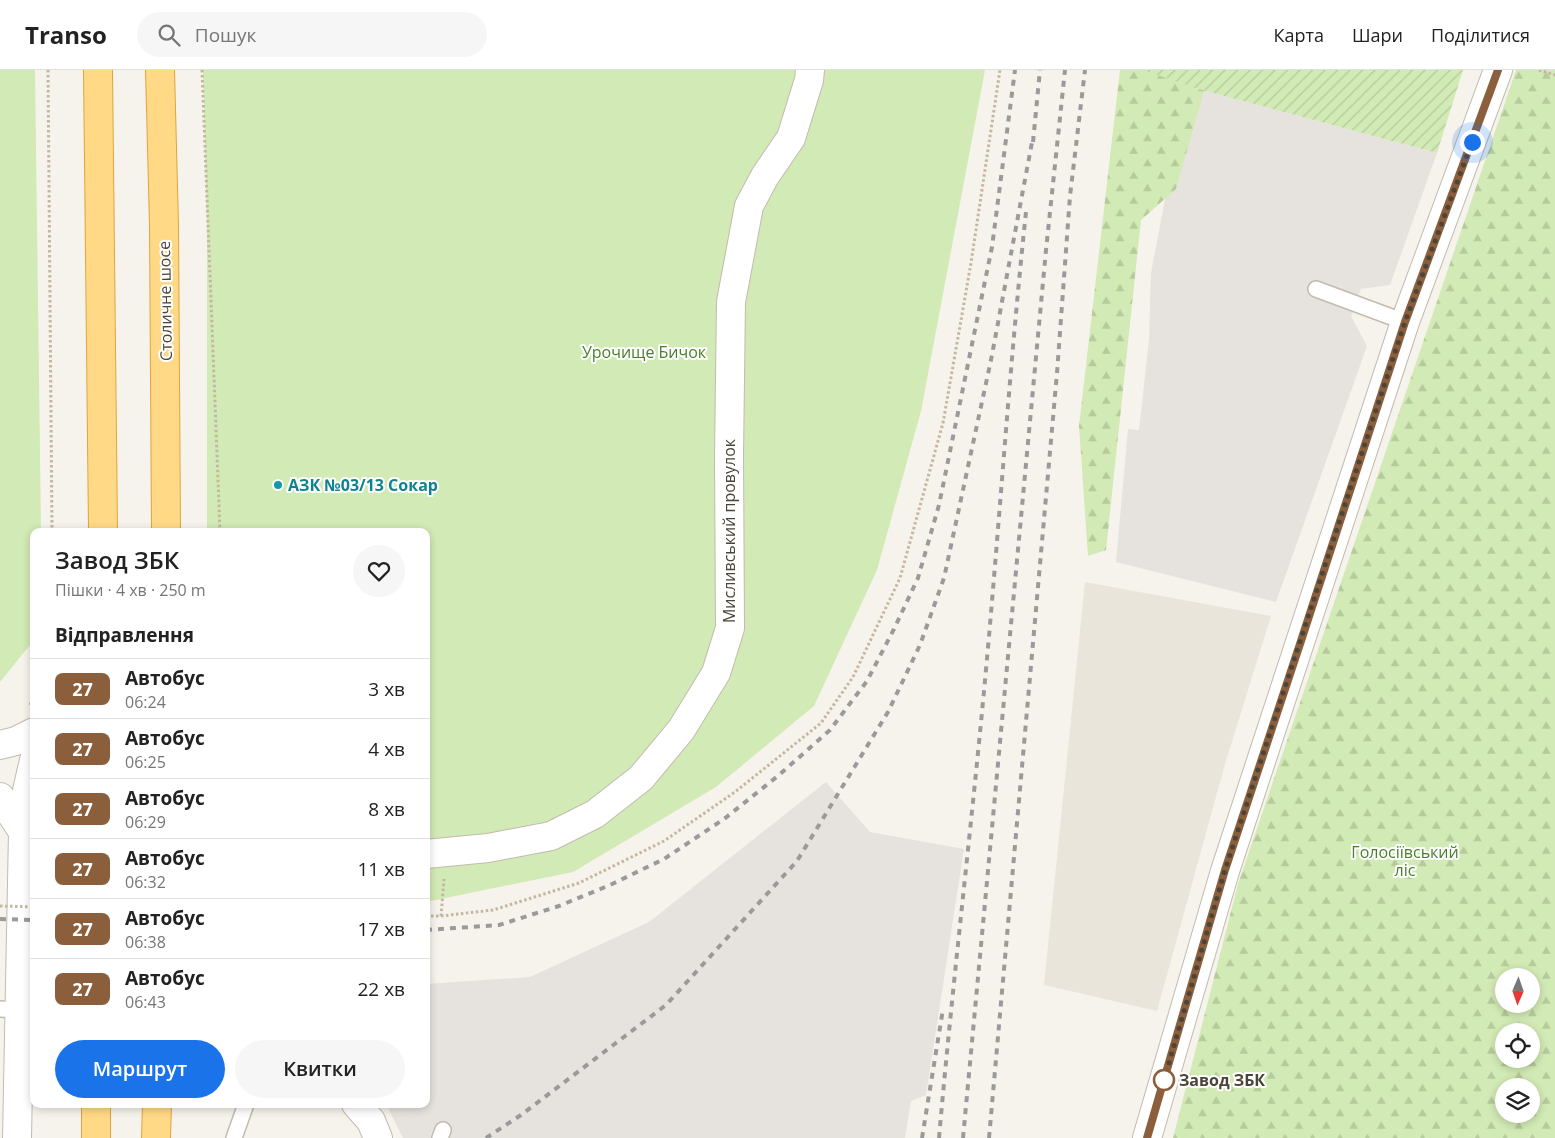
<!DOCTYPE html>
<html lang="uk">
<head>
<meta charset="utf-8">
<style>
  body { margin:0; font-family:"Open Sans",sans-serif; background:#f6f6f6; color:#222; height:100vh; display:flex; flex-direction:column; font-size:19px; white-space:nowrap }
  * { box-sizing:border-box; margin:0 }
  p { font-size:16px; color:#767676 }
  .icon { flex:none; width:28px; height:28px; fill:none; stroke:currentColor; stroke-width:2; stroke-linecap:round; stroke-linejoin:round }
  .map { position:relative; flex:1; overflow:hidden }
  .side { position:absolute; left:30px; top:458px; width:400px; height:580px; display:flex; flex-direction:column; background:#fff; border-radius:10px; box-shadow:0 2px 8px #0003 }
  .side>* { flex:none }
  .badge { padding:0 10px; border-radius:8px; font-size:18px; line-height:32px }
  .needle { width:32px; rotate:182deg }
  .tools { position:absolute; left:1495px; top:898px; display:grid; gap:10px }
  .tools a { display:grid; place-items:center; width:45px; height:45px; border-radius:50%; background:#fff; box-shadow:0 2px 8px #0003; font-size:25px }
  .you { position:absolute; width:25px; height:25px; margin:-12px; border:4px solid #fff; border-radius:50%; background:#1a73e8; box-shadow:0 0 0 8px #1a73e833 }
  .map>.badge { position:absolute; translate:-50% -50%; box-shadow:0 0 0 2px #fff }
  h2 { padding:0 25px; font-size:19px; line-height:45px }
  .round { display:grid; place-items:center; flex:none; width:52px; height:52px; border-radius:26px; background:#f6f6f6 }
  .head { display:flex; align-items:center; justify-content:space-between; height:85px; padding:0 25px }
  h1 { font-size:24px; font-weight:600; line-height:38px }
  .action { display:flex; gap:10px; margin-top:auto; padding:10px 25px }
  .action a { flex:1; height:58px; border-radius:30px; background:#1a73e8; color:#fff; font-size:20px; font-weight:600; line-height:58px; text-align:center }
  .action a+a { background:#f6f6f6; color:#222 }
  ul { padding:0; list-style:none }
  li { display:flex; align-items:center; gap:15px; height:60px; padding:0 25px; border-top:1px solid #e0e0e0 }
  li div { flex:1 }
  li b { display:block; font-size:19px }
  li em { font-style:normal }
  li .badge { min-width:55px; font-weight:700; text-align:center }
  header { display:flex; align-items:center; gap:30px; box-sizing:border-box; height:70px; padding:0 25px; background:#fff; border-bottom:1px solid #e0e0e0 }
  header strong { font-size:24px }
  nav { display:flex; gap:28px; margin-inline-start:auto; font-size:18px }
  .search { width:350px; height:45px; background:#f6f6f6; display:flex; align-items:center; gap:12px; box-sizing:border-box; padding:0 18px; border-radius:28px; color:#767676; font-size:19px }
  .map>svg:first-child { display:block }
  .residential { fill:#eae5da }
  .industrial { fill:#e6e2dd }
  .forest { fill:url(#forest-firs); fill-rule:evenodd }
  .park { fill:#d2eab5 }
  .garden { fill:url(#garden-furrows) }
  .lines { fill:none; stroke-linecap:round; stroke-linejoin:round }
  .service-casing { stroke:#c2bbae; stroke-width:18 }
  .minor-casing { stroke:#c2bbae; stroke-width:30 }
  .tertiary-casing { stroke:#c2bbae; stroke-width:30 }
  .trunk-casing { stroke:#e0a43c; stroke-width:30 }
  .path { stroke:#c4b79f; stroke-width:3; stroke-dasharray:2.5 2.5; stroke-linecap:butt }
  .service { stroke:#fff; stroke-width:15 }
  .minor { stroke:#fff; stroke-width:28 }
  .tertiary { stroke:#fff; stroke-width:28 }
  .trunk { stroke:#ffd985; stroke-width:28 }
  .rail { stroke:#9a9a9a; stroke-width:4; stroke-dasharray:6 6; stroke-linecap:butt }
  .path-bridge { stroke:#c4b79f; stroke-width:3; stroke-dasharray:2.5 2.5; stroke-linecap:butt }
  .line-casing { stroke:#fff; stroke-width:11 }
  .line { stroke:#8b5e3c; stroke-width:8 }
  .walk { stroke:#4b4439; stroke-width:5; stroke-dasharray:0 9 }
  .culture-dot { fill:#0f9aa8; stroke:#fff; stroke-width:2 }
  .stop-dot { fill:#fff; stroke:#8b5e3c; stroke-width:2.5 }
  .labels { text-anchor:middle; stroke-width:4; stroke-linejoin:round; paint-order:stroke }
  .street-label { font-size:16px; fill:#4b4439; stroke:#fff }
  .park-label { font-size:16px; fill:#4a7f2a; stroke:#fff }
  .culture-label { font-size:16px; font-weight:bold; fill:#0d838f; stroke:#fff; text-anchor:start }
  .stop-label { font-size:16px; font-weight:bold; fill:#4b4439; stroke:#fff; text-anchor:start }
</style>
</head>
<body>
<header>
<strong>Transo</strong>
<div class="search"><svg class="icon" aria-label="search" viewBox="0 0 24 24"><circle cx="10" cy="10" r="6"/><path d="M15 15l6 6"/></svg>Пошук</div>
<nav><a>Карта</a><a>Шари</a><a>Поділитися</a></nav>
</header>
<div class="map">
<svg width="1555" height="1068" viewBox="0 0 1555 1068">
  <defs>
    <pattern id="forest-firs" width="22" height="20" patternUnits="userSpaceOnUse" patternTransform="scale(1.25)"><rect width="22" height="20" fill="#d2eab5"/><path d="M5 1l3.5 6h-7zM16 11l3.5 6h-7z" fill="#b6ca9c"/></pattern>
    <pattern id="garden-furrows" width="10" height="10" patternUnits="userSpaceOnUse" patternTransform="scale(1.25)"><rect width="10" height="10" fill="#d2eab5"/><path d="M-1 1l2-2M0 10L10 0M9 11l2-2" fill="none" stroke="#b6ca9c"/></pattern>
  </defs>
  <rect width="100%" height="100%" fill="#f6f3ec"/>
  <path class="residential" d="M 1085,512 L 1271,546 L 1225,694 L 1157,941 L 1044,915 Z"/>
  <path class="industrial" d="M 1202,20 L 1437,83 L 1390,215 L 1361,219 L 1351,246 L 1367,276 L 1276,532 L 1116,492 L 1128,359 L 1139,360 L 1149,270 L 1151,203 L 1183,34 Z
    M 826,712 L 870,762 L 964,779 L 926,1025 L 911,1031 L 905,1068 L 403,1068 L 386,1034 L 426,1034 L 426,914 L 530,907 L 649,852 Z"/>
  <path class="forest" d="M 1120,0 L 1210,0 L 1176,119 L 1141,150 L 1106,480 L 1088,486 L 1079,356 Z
    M 1516,0 L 1555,0 L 1555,1068 L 1173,1068 L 1238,814 ZM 1504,906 L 1531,906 L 1531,934 L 1504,934 ZM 1504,961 L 1531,961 L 1531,989 L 1504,989 ZM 1504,1016 L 1531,1016 L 1531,1044 L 1504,1044 Z"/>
  <path class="park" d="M 0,0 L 35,0 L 41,461 L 34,461 L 34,554 L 30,575 L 0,612 Z
    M 203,0 L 985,0 L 921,341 L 877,500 L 814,636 L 716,717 L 573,802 L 426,832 L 426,461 L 207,461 L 207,153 Z"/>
  <path class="garden" d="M 1142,0 L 1463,0 L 1437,83 L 1202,20 Z"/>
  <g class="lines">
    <defs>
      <path id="service" d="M 1316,219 L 1405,252
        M 0,939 L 19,940
        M 234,1068 L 246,1034
        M 440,1068 L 443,1060"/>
      <path id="minor" d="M 0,675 L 16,671 L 34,662
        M 0,727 L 23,762
        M 426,784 L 488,778 L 551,766 L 595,744 L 641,708 L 681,660 L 716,603 L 730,558 L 729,386 L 731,232 L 749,136 L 765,106 L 791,68 L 809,10 L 810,0
        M 356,1034 L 371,1051 L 378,1068
        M 17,1068 L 23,762 L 26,725 L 34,690"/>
      <path id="tertiary" d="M 1147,1068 L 1225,801 L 1405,252 L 1498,0"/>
      <path id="trunk" d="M 98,0 L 103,461
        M 160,0 L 164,155 L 166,461
        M 96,1068 L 96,1034
        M 156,1068 L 157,1034"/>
    </defs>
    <use href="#service" class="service-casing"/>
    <use href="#minor" class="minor-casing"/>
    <use href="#tertiary" class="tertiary-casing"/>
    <use href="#trunk" class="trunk-casing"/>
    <path class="path" d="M 48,0 L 52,461
      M 202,0 L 220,461
      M 1539,0 L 1555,5
      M 30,635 L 34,627
      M 426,846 L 441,846 L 493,840 L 579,813 L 664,771 L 735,722 L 821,653 L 853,607 L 900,508 L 943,353 L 971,193 L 1000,0
      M 441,846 L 444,809"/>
    <use href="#service" class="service"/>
    <use href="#minor" class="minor"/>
    <use href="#tertiary" class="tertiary"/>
    <use href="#trunk" class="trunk"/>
    <path class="rail" d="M 1033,72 L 1040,0
      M 0,849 L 34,850
      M 426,860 L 499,855 L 559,836 L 610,815 L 664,789 L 724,749 L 779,705 L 830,660 L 867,611 L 894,559 L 918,508 L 939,435 L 992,177 L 1015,0
      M 486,1068 L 521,1045 L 666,935 L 797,791 L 888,642 L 920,575 L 944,508 L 991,290 L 1033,67
      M 922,1068 L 943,939
      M 939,1068 C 952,919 970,770 984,621 C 999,462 1009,301 1026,142
      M 963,1068 L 1046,180 L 1065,0
      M 989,1068 L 1057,303 L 1070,126 L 1085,0"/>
    <path class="path-bridge" d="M 0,836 L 34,837"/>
  </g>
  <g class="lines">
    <defs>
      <path id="line" d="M 1147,1068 L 1225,800 L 1300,574 L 1405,252 L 1498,0"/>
    </defs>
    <use href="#line" class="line-casing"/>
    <use href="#line" class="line"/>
    <path class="walk" d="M 1164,1010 L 1225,800 L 1405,252 L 1472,72"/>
  </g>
  <circle class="culture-dot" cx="278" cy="415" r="5"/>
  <circle class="stop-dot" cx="1164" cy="1010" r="10"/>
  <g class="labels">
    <g class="street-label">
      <text transform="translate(165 231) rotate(-91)" y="6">Столичне шосе</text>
      <text transform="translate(729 461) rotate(-90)" y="6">Мисливський провулок</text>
    </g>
    <g class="park-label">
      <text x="644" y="288">Урочище Бичок</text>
      <text x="1405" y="788">Голосіївський<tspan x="1405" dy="18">ліс</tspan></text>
    </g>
    <g class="culture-label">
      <text x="288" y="421">АЗК №03/13 Сокар</text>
    </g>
    <g class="stop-label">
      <text x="1179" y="1016">Завод ЗБК</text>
    </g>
  </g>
</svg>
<div class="tools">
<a><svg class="needle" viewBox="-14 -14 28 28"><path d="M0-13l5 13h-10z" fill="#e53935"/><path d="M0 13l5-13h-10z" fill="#767676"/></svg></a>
<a><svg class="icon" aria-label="locate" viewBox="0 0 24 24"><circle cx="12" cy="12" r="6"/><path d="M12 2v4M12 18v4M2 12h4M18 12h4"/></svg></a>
<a><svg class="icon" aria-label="layers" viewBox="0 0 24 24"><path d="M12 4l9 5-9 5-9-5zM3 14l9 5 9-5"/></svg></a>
</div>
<div class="you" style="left:1472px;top:72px"></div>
<section class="side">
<div class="head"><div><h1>Завод ЗБК</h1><p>Пішки · 4 хв · 250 m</p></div><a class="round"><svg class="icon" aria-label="heart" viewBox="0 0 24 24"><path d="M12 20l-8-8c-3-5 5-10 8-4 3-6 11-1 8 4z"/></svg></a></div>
<h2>Відправлення</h2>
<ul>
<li><span class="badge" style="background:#8b5e3c;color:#fff">27</span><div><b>Автобус</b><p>06:24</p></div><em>3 хв</em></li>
<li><span class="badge" style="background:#8b5e3c;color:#fff">27</span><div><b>Автобус</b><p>06:25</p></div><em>4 хв</em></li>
<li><span class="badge" style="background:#8b5e3c;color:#fff">27</span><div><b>Автобус</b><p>06:29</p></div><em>8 хв</em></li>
<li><span class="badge" style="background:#8b5e3c;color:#fff">27</span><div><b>Автобус</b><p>06:32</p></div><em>11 хв</em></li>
<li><span class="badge" style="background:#8b5e3c;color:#fff">27</span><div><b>Автобус</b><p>06:38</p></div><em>17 хв</em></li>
<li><span class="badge" style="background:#8b5e3c;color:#fff">27</span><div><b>Автобус</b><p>06:43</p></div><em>22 хв</em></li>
</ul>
<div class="action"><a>Маршрут</a><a>Квитки</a></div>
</section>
</div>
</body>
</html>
